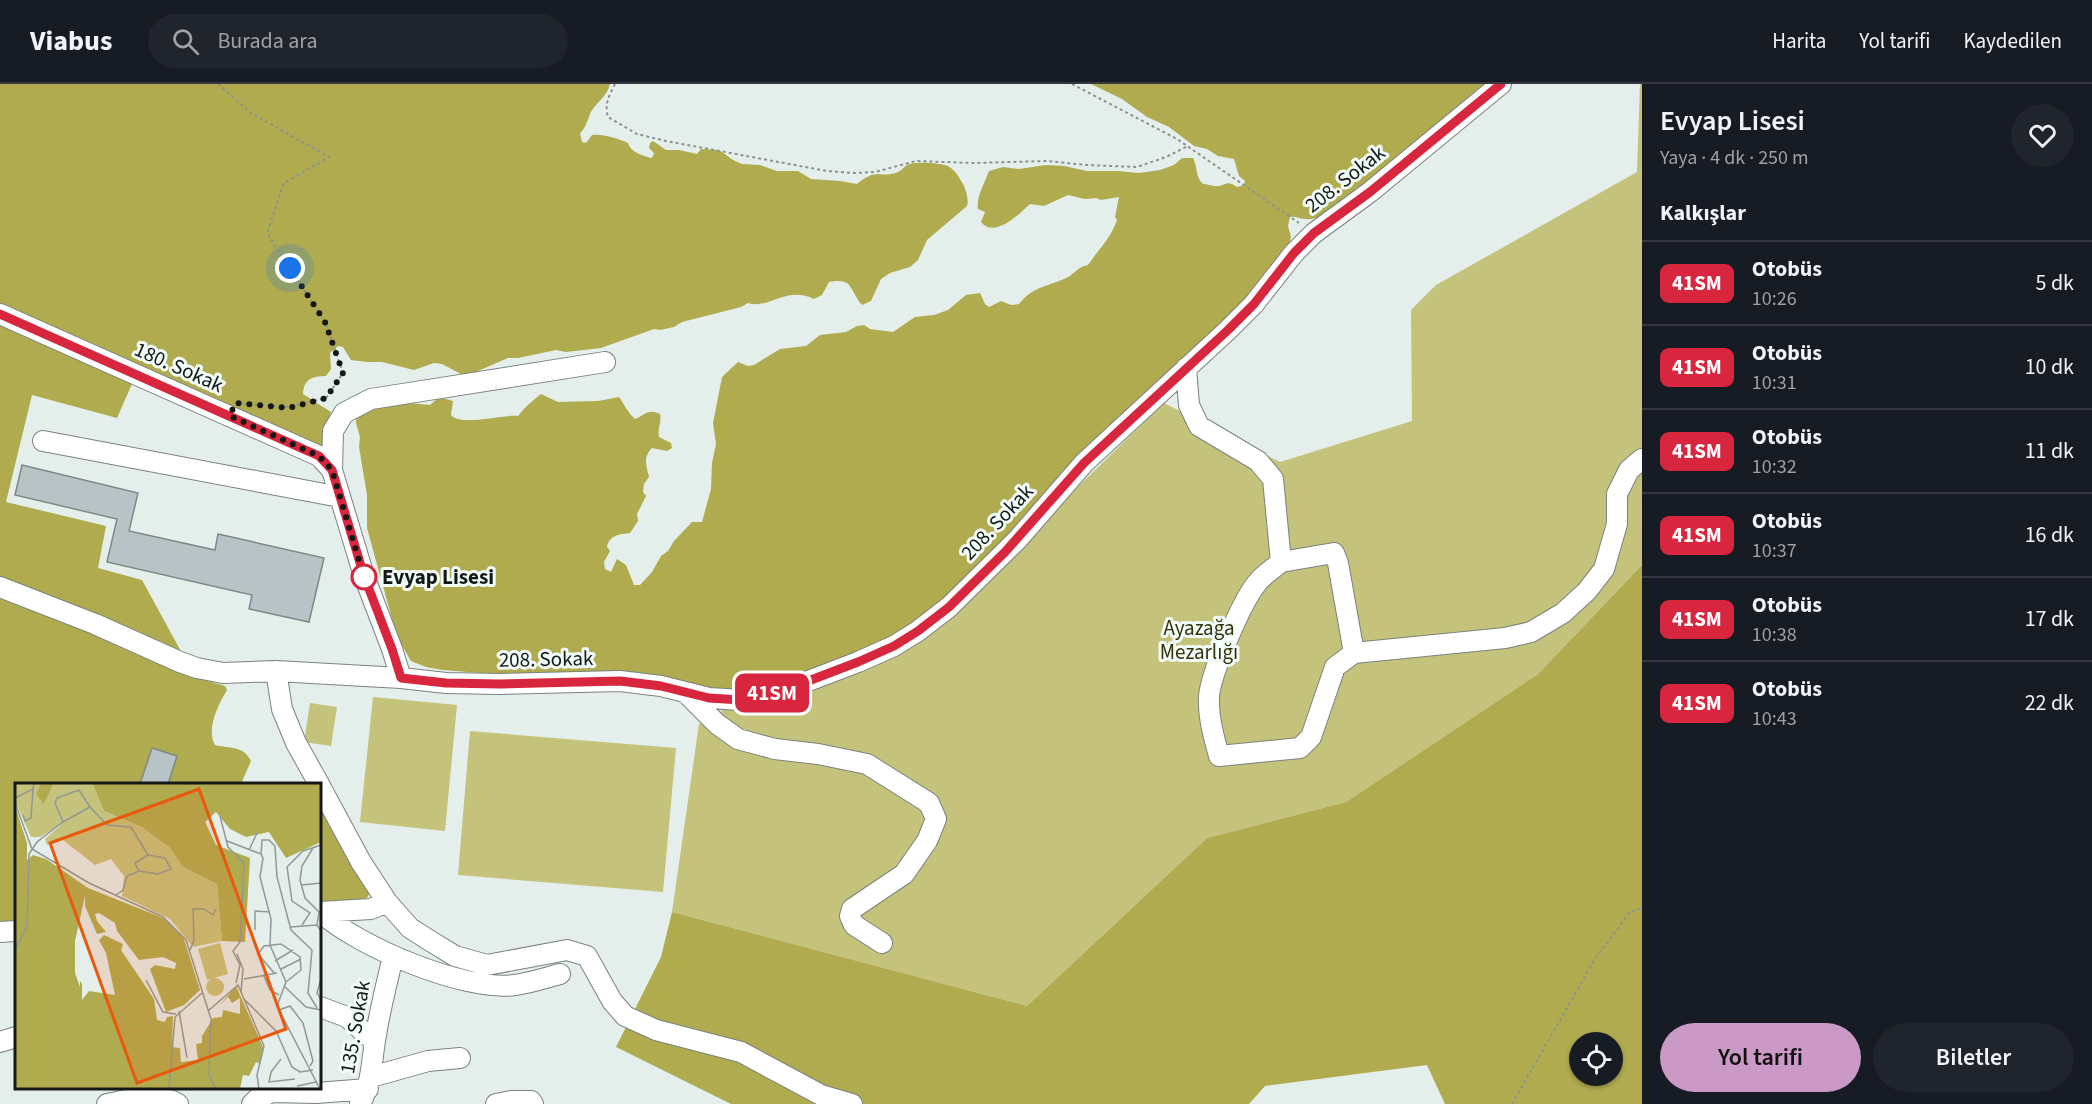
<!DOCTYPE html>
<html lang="tr">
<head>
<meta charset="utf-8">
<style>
  body { margin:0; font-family:"Source Sans 3",sans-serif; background:#20242c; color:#f1f3f6; height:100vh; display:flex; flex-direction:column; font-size:22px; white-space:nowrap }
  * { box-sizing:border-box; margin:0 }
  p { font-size:20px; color:#9ea1a6 }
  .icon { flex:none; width:33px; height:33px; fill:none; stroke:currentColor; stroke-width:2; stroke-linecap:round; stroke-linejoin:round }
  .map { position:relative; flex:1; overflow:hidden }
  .side { display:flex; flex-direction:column; background:#171b24; width:450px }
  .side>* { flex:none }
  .badge { padding:0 12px; border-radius:9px; font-size:21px; line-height:39px }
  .tools { position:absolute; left:1569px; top:948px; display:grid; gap:12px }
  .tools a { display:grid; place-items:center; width:54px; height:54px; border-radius:50%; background:#171b24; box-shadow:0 2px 4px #0004; font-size:30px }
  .you { position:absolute; width:30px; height:30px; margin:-15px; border:4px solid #fff; border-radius:50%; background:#1a73e8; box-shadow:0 0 0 9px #1a73e833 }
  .map>.badge { position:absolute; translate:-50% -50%; box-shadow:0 0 0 3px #fff }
  h2 { padding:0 18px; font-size:22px; line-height:54px }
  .round { display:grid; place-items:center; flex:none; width:63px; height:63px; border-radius:32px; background:#20242c }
  .summary { display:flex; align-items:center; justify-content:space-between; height:102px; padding:0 18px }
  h1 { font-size:28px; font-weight:600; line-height:45px }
  .cta { display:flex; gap:12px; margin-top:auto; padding:12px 18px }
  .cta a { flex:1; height:69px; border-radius:36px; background:#cb99c5; color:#111; font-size:24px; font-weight:600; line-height:69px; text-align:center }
  .cta a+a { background:#20242c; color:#f1f3f6 }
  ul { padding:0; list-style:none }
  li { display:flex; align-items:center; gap:18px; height:84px; padding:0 18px; border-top:2px solid #363941 }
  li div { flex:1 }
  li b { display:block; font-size:22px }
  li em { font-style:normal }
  li .badge { min-width:66px; font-weight:700; text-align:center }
  header { display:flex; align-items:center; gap:36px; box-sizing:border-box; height:84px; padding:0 30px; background:#171b24; border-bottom:2px solid #363941 }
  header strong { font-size:28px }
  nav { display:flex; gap:33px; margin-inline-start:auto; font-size:21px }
  .search { width:420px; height:54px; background:#20242c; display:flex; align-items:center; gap:15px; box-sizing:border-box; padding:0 21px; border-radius:33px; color:#9ea1a6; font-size:22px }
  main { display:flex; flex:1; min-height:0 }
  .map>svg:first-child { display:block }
  .green { fill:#c5c27b }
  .forest { fill:#b0ab4f; fill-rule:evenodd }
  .building { fill:#b7c3c4; stroke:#7e8889; stroke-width:1.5 }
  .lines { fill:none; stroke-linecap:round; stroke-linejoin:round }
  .minor-casing { stroke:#79837f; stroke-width:22 }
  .path { stroke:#8b9390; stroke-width:2; stroke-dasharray:3 3; stroke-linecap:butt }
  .minor { stroke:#fff; stroke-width:20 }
  .line-casing { stroke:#fff; stroke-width:14 }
  .line { stroke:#d7263d; stroke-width:9 }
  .walk { stroke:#141816; stroke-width:6; stroke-dasharray:0 10.8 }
  .stop-dot { fill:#fff; stroke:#d7263d; stroke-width:3 }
  .labels { text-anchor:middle; stroke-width:6; stroke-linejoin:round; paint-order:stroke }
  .street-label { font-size:21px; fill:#141816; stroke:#f1fcf8 }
  .stop-label { font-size:21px; font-weight:bold; fill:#141816; stroke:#f1fcf8; text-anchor:start }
  .park-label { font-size:21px; fill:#343209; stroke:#f1fcf8 }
  .inset-road { fill:none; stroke:#919895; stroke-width:1.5 }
  .view { fill:#e8590c; fill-opacity:0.15; stroke:#e8590c; stroke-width:3 }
  .inset-edge { fill:none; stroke:#141816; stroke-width:3 }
</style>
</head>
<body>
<header>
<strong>Viabus</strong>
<div class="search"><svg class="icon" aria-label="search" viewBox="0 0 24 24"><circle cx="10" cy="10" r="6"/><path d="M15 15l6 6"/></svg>Burada ara</div>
<nav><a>Harita</a><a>Yol tarifi</a><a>Kaydedilen</a></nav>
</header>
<main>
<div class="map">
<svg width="1642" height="1020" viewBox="0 0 1642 1020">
  <rect width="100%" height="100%" fill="#e4eeea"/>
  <path class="green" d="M 1640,0 L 1642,0 L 1642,481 L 1538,590 L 1346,718 L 1207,754 L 1027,922 L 672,828 L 699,640 L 725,625 L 917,559 L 1164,319 L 1280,378 L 1412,337 L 1411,226 L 1436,201 L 1637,88 Z
    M 373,613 L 457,621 L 445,747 L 360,738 Z
    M 310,619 L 337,623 L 331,662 L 304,658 Z
    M 470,647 L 676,664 L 663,808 L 458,791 Z"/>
  <path class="forest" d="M 0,0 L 610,0 C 607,14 592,21 589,33 C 586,41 585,43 580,50 L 582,58 L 586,59 L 592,51 C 604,50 616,54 628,59 C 630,68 643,72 652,74 L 654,69 L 649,64 L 650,59 L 653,57 L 666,66 L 679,66 L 697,70 L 701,65 L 719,66 L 733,76 L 742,80 L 760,81 L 777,87 L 798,87 L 811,95 L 840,97 L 857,100 C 877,84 876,94 896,89 C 901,87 903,84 907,81 C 914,77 941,79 948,82 C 955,86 959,93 963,100 C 966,106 969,116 967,122 L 927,156 L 918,176 L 910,183 L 890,189 L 881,195 L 871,217 L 862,221 C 849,206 854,193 829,198 L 822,211 L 814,215 C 787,201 768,226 748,219 L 741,223 L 682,238 L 674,243 L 660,246 L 654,245 L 601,264 L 566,268 L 556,266 L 518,274 L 508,274 L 471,290 L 461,290 L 442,280 L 434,279 L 414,286 L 382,278 L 367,278 L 351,276 L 343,263 L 338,262 L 330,269 L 331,285 L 326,292 C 312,292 304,295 303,310 L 331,328 L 325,362 L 322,365 L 138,286 L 117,334 L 32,311 L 6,418 L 106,442 L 98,484 L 142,496 L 183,571 L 201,595 L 225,602 L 227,606 C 218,621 206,645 215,661 C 230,665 243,661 251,677 L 241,700 L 16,700 L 16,841 L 0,842 Z
    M 1091,0 L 1487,0 L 1330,128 C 1322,132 1314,136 1305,135 C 1299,135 1296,132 1290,133 L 1288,142 L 1291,153 L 1288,165 L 1249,217 L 1025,434 L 942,518 L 891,554 L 787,599 L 742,610 L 443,586 L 426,583 L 411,577 L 397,553 L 367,444 L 367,411 L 359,363 L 360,353 L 356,339 L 356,336 L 363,328 L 382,321 L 409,319 L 430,321 L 439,313 L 453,317 L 451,331 C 461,343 502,330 518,332 C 525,323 532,317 541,310 L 558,318 L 598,317 L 619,313 C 625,321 627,328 635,335 C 645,331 648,324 660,330 C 662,338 657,344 659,353 L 671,359 L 672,364 L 667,367 L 652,364 C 643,373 646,381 649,393 L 644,400 L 643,408 L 646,412 L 637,430 L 638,437 L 630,449 C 620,450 609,451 607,463 L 610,467 L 604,478 L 605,485 L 611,488 L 617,475 L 626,481 L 634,501 L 640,501 L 652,488 L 661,472 L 668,467 L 674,457 L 692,438 L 702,438 L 711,405 L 712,379 L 716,360 L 713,339 L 722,293 L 738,278 L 748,282 L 754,281 L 780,265 L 806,262 L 820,251 L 846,248 L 857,242 L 864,241 L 870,245 L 893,248 L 915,233 L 934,231 L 948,226 L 966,211 L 980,209 L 985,220 L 989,223 L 1001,217 L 1011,221 L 1019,220 C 1034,201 1049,203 1068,193 C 1075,189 1079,182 1088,181 C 1098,166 1111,154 1117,136 L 1115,133 L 1119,113 L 1101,116 L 1096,114 L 1085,115 L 1068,111 L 1044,122 L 1030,120 C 1019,130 995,155 981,138 L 985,128 L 978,125 C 976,112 985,99 989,87 L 1003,83 L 1019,85 L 1046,81 L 1064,82 L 1087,87 L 1117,87 L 1139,89 L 1160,86 L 1174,81 L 1182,74 L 1193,74 C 1198,83 1195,93 1203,100 C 1207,100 1214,103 1218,102 C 1228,101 1226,96 1237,103 L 1244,101 L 1245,97 L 1239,92 L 1234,75 L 1218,72 L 1207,65 L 1194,62 L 1169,43 L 1147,33 L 1122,15 Z
    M 1642,481 L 1642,1020 L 1445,1020 L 1427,981 L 1265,1002 L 1249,1020 L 731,1020 L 616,963 L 661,873 L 672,828 L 1027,922 L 1207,754 L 1346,718 L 1538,590 ZM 1580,958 L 1612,958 L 1612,992 L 1580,992 Z
    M 320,721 L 370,808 L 367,814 L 320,822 Z"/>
  <path class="building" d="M 22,381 L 138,409 L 129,447 L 215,466 L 218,450 L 324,474 L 309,538 L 249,525 L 252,511 L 107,478 L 117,435 L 15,411 Z
    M 152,664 L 177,672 L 168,700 L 140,700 Z"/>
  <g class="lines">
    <defs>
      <path id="minor" d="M 0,230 L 319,372 L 332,386 L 364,492 L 392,565 L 401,594
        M 1186,284 L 1189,321 L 1199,342 L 1258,377 L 1273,395 L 1281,478 L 1334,469 L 1338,479 L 1354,569
        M 43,357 L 340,413
        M 332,386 L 333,347 L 344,329 L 371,315 L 605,278
        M 1281,478 C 1273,485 1263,491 1257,499 C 1242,517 1210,591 1209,613 C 1208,633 1214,654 1219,672 L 1300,664 L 1311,653 L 1335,583 L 1354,569 L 1505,554 L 1531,548 L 1563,529 L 1587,507 L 1604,485 L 1617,440 L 1617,410 L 1629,386 L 1642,375
        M 0,503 L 95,540 L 180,578 L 197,584 L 223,589 L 276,587 L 401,594 L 446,599 L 500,600 L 620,597 L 661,602 L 709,614 L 741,616 L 759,613 L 790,604 L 858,578 L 894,562 L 918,547 L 949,523 L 1018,455 L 1084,379 L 1228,246 L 1254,220 L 1294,169 L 1314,149 L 1370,108 L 1501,0
        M 276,587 L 282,625 L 296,659 L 319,700
        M 687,610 L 717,640 L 738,655 L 775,665 L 818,670 L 867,680 L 929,719 L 936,735 L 927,757 L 904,790 L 852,825 L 850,832 L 854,841 L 882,859
        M 320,702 L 361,778 L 387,818 L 371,825 L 320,828
        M 387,818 L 410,844 L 432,858 L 455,872 L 487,881 L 567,866 L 587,872 L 612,917 L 625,932 L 656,946 L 741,968 L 821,1011 L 852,1020
        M 320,828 C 357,862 465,908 515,901 C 530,899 545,894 560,890
        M 0,848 L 16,847
        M 320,923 L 347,933 L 375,958
        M 0,958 L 16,953
        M 371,993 L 428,977 L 460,974
        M 107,1020 C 128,1016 159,1007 178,1020
        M 252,1020 L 257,1015 L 272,1008 L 316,1009 L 368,1005
        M 360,1020 C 373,996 371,978 376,951 C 380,925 387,899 393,872
        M 496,1020 L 511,1017 L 531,1017 L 533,1020"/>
    </defs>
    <use href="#minor" class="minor-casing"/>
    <path class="path" d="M 218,0 L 251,29 L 329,73 L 284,99 L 267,149 L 325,238 L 343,289 L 326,314 L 289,323 L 243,320
      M 615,0 C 609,12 604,20 608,33 L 637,50 L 666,57 L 827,87 L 855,89 L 875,88 L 916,77 L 973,79 L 1047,77 L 1086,81 L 1137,83 L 1166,73 L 1188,62
      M 1072,0 L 1177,55 L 1299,139
      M 1512,1020 L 1595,875 L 1630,828 L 1642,824"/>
    <use href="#minor" class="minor"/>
  </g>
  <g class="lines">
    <defs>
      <path id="line" d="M 0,230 L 319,372 L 332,386 L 364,492 L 392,565 L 401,594 L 446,599 L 501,600 L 620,597 L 661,602 L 709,614 L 741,616 L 759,613 L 790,604 L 858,578 L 894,562 L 918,547 L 949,523 L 1005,468 L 1084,379 L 1228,246 L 1254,220 L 1294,169 L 1314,149 L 1370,108 L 1501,0"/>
    </defs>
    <use href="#line" class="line-casing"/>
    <use href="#line" class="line"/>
    <path class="walk" d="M 290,184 L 325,238 L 343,289 L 326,314 L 289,324 L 235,319 L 230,332 L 319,372 L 332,386 L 364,493"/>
  </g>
  <circle class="stop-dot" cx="364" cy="493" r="12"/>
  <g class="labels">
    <g class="street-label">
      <text transform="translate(1345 95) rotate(-38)" y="7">208. Sokak</text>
      <text transform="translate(179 283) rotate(24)" y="7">180. Sokak</text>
      <text transform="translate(997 438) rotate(-47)" y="7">208. Sokak</text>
      <text transform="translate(546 575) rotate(-1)" y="7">208. Sokak</text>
      <text transform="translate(355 943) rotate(-80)" y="7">135. Sokak</text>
    </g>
    <g class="stop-label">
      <text x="382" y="500">Evyap Lisesi</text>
    </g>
    <g class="park-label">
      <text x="1199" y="551">Ayazağa<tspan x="1199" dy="24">Mezarlığı</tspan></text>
    </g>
  </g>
  <g transform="translate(15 699)">
    <rect width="306" height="306" fill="#e4eeea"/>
    <path d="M 0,0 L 26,0 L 22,11 L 29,20 L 39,0 L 77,0 L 89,28 L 127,44 L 155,65 L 168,84 L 202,101 L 207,158 L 178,164 L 155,136 L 107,113 L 109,93 L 96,76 L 80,82 L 48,57 L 32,62 L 30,56 L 47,41 L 25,54 L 16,54 L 0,18 ZM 205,160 L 213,191 L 192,197 L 183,166 ZM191 204a9 9 0 1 1 18 0a9 9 0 1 1-18 0Z" fill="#c5c27b"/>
    <path d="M 26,0 L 39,0 L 29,21 L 21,11 ZM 77,0 L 306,0 L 306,59 L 271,75 L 254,49 L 231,54 L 215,46 L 201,29 L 190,39 L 201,62 L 235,75 L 230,159 L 207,158 L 202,101 L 168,84 L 155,65 L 127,44 L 89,28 ZM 0,23 L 12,60 L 12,77 L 18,72 L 31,76 L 73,105 L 148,135 L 168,153 L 185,207 L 169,222 L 151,229 L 135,186 L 140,182 L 160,186 L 161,180 L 148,174 L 124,177 L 102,148 L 100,140 L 84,130 L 80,131 L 82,138 L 91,149 L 82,151 L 70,123 L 70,113 L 60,158 L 60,190 L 65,204 L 65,198 L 67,201 L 67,217 L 74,208 L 100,212 L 91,170 L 84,157 L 89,152 L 108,161 L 106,167 L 139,216 L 142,237 L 150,239 L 152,234 L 158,233 L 157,264 L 165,265 L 166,279 L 183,277 L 181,261 L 187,260 L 187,253 L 198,235 L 207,234 L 208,227 L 225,231 L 225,215 L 217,220 L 213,214 L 204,223 L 221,203 L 248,264 L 245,281 L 241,279 L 234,293 L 228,292 L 225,306 L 0,306 Z" fill="#b0ab4f"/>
    <path class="inset-road" d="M 0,15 L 18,6 L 19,0M 0,20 L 17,66 L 74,100 L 148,134 L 171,157 L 196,236 L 194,292 L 201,306M 8,32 L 10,38 L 16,35 L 18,6M 205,33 L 213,64 L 229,80 L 225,159 L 218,168 L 225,182 L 221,200M 48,39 L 40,20 L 42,15 L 64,7 L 75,24M 212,58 L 246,71 L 248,75 L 245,94 L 256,136 L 255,162 L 271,199 L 262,223 L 305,306M 298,65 L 287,83 L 285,97 L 290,115 L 304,129 L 302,142 L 306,148M 234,67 L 243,48M 246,71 L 247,57 L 254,57 L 260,63 L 262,94 L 276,147 L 297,167 L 293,210 L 302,225M 286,102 L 306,100M 101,112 L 108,107 L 112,93 L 124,88 L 120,80 L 133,72M 287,142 L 295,130 L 277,118 L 272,84 L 288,68 L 306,62M 276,144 L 302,142M 240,147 L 240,128 L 255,129M 0,167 L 12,143 L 14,71 L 22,59 L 48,39 L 75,24 L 92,42 L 116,44 L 133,72 L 150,75 L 156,86 L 143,91 L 124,88M 175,167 L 179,157 L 178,126 L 189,126 L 198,132 L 201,126M 222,171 L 228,186 L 226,209M 260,178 L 278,167M 266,186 L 286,176M 260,191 L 243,171 L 249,163 L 266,161 L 285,174 L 286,187 L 271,199M 249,193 L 255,207 L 264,212M 229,196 L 262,190M 306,196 L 302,210 L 306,217M 131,197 L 148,229 L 161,231M 269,203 L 291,224 L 306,227M 229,216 L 261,248 L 277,284 L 285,289 L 298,287M 264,227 L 275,223 L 288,240 L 298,278 L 295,283M 164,228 L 172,275M 193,228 L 223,202 L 249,263 L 242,292 L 244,306M 306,228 L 306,249M 266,276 L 256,289 L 254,299 L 280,296M 282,303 L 301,299M 154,306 L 160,234 L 187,210"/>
    <path class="view" d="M 184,6 L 271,246 L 122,300 L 35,60 Z"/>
    <rect width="306" height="306" class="inset-edge"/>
  </g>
</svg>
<div class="tools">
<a><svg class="icon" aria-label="locate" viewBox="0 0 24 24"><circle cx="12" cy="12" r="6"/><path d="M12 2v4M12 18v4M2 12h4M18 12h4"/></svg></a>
</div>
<div class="you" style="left:290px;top:184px"></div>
<b class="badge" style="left:772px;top:609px;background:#d7263d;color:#fff">41SM</b>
</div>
<section class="side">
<div class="summary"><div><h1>Evyap Lisesi</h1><p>Yaya · 4 dk · 250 m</p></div><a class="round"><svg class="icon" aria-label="heart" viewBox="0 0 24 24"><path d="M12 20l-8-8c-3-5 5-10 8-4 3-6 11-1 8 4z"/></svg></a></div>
<h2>Kalkışlar</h2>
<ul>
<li><span class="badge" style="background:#d7263d;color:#fff">41SM</span><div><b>Otobüs</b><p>10:26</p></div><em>5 dk</em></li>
<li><span class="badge" style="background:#d7263d;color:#fff">41SM</span><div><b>Otobüs</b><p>10:31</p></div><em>10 dk</em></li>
<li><span class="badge" style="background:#d7263d;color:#fff">41SM</span><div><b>Otobüs</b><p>10:32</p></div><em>11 dk</em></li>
<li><span class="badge" style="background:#d7263d;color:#fff">41SM</span><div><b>Otobüs</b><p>10:37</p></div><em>16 dk</em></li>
<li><span class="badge" style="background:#d7263d;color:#fff">41SM</span><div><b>Otobüs</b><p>10:38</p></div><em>17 dk</em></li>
<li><span class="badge" style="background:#d7263d;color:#fff">41SM</span><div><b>Otobüs</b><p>10:43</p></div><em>22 dk</em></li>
</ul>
<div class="cta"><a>Yol tarifi</a><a>Biletler</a></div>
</section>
</main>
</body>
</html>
